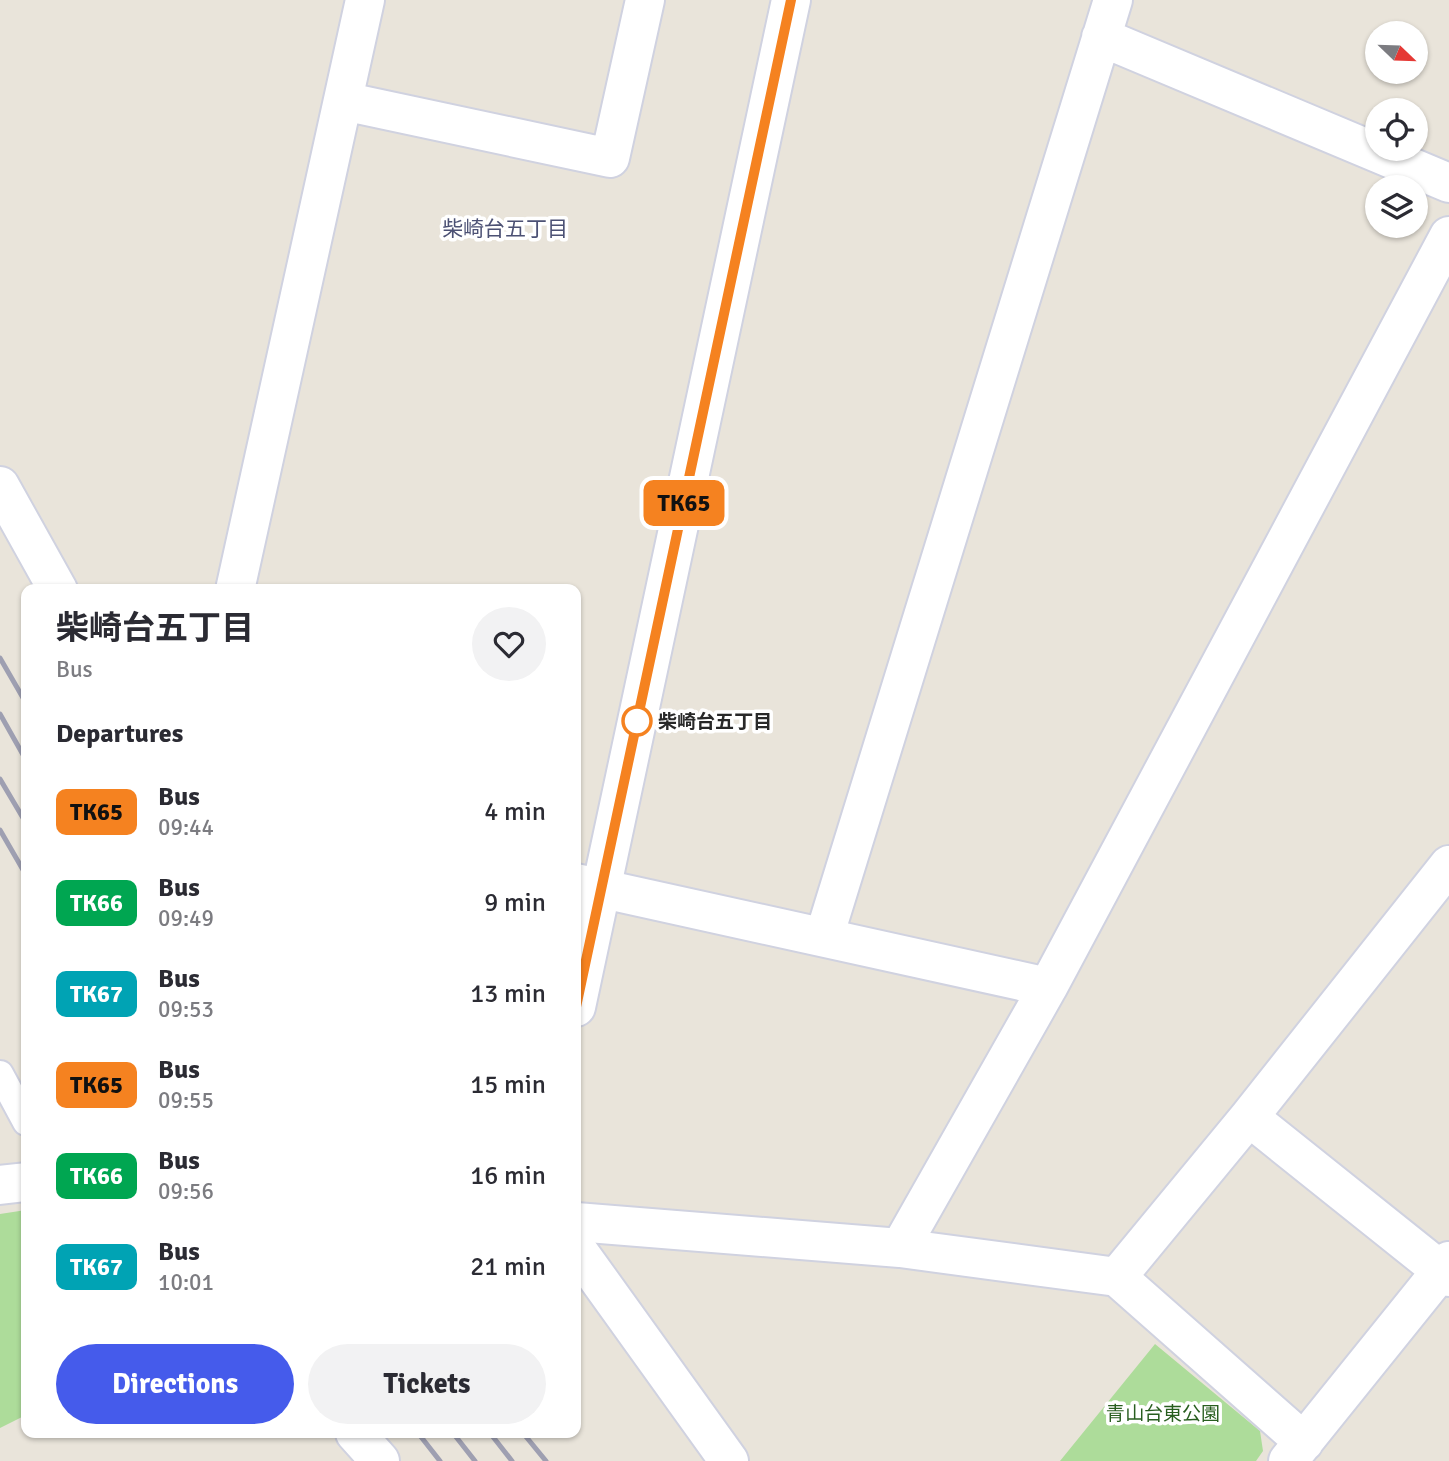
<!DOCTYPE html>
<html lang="en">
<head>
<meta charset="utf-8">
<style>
  body { margin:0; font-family:Signika,"Noto Sans JP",sans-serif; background:#f2f2f3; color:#2b2b33; height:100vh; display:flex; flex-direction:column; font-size:26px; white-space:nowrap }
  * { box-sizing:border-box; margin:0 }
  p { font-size:23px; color:#7c7c81 }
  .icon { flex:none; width:38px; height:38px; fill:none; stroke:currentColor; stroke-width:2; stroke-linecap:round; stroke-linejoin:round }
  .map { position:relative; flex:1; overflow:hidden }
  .sheet { position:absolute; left:21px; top:584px; width:560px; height:854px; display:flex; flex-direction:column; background:#fff; border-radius:14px; box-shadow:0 2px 5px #0004 }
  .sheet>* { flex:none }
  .badge { padding:0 14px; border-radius:10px; font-size:24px; line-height:46px }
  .needle { width:46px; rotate:113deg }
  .controls { position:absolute; left:1365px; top:21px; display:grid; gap:14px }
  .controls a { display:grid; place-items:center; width:63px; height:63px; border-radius:50%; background:#fff; box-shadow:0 2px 5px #0004; font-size:35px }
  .map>.badge { position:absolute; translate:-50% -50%; box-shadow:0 0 0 4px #fff }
  h2 { padding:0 35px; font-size:26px; line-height:63px }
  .round { display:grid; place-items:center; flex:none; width:74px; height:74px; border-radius:37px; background:#f2f2f3 }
  .headline { display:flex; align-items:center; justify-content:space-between; height:119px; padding:0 35px }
  h1 { font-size:33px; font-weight:700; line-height:52px }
  .button { display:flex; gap:14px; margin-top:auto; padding:14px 35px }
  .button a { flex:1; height:80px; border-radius:42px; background:#455beb; color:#fff; font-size:28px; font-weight:700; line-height:80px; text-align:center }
  .button a+a { background:#f2f2f3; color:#2b2b33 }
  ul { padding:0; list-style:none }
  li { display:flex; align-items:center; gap:21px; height:91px; padding:0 35px }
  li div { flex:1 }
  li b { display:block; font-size:26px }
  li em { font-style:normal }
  li .badge { min-width:77px; font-weight:700; text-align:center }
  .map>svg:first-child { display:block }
  .green { fill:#addc9a }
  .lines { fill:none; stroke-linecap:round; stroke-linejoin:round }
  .service-casing { stroke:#d0d2e0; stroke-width:30 }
  .minor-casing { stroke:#d0d2e0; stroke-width:42 }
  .tertiary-casing { stroke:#d0d2e0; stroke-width:42 }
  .service { stroke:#fff; stroke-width:26 }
  .minor { stroke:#fff; stroke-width:38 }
  .tertiary { stroke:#fff; stroke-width:38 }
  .rail { stroke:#9e9fb1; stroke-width:5 }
  .line-casing { stroke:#fff; stroke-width:16 }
  .line { stroke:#f58220; stroke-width:10 }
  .stop-dot { fill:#fff; stroke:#f58220; stroke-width:3.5 }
  .labels { text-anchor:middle; stroke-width:7; stroke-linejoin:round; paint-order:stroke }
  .stop-label { font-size:19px; font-weight:bold; fill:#282828; stroke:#fff; text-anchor:start }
  .park-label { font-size:19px; fill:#285e1f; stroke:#fff }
  .neighbourhood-label { font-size:21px; fill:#4c5174; stroke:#fff }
</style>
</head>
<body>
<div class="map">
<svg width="1449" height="1461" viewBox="0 0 1449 1461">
  <rect width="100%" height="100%" fill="#e9e4da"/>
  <path class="green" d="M 26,1210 L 26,1415 L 0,1428 L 0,1214 Z
    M 1155,1344 L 1260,1431 L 1263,1451 L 1256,1461 L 1060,1461 Z"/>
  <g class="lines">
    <defs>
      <path id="service" d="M 0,1074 L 26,1122"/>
      <path id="minor" d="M 1101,37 L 1449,183
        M 343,101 L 610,158 L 645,0
        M 0,486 L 58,590
        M 235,590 L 365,0
        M 576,883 L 1048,987
        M 824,937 L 1113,0
        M 1249,1117 L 1449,1277
        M 0,1185 L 26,1182
        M 576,1222 L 900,1248 L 1117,1277 L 1249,1117 L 1449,865
        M 900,1248 L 1048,987 L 1449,236
        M 1117,1277 L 1304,1442
        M 355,1433 L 380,1461
        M 1288,1461 L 1449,1261"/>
      <path id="tertiary" d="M 576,1007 L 791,0
        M 576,1248 L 729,1461"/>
    </defs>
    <use href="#service" class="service-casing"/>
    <use href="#minor" class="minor-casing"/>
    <use href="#tertiary" class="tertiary-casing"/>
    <use href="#service" class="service"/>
    <use href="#minor" class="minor"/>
    <use href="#tertiary" class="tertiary"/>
    <path class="rail" d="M 0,658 L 26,703
      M 0,714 L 26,760
      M 0,779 L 26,823
      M 0,830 L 26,875
      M 418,1433 L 440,1461
      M 453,1433 L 475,1461
      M 490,1433 L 512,1461
      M 523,1433 L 546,1461"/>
  </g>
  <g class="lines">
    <defs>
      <path id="line" d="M 576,1007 L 791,0"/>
    </defs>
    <use href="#line" class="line-casing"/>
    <use href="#line" class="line"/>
  </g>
  <circle class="stop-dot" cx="637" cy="721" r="14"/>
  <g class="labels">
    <g class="stop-label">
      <text x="658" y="728">柴崎台五丁目</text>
    </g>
    <g class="park-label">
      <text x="1163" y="1420">青山台東公園</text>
    </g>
    <g class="neighbourhood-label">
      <text x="505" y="236">柴崎台五丁目</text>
    </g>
  </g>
</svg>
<div class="controls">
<a><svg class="needle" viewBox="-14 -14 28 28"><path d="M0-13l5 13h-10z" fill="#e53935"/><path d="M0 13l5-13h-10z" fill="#7c7c81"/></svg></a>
<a><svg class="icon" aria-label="locate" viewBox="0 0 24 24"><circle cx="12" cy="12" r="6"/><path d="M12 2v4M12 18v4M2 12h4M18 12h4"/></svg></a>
<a><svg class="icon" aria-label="layers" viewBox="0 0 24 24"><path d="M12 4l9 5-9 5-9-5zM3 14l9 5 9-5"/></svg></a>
</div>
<b class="badge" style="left:684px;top:503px;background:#f58220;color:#111">TK65</b>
<section class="sheet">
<div class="headline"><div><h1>柴崎台五丁目</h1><p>Bus</p></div><a class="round"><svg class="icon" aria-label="heart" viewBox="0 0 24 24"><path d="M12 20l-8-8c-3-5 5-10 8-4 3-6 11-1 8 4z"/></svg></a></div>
<h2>Departures</h2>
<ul>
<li><span class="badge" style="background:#f58220;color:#111">TK65</span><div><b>Bus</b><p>09:44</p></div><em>4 min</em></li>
<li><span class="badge" style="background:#00a651;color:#fff">TK66</span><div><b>Bus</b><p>09:49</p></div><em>9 min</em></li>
<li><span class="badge" style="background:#00a3b4;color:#fff">TK67</span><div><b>Bus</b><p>09:53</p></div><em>13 min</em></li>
<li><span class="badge" style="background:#f58220;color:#111">TK65</span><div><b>Bus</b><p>09:55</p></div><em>15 min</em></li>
<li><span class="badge" style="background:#00a651;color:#fff">TK66</span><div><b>Bus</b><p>09:56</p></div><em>16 min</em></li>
<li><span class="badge" style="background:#00a3b4;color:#fff">TK67</span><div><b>Bus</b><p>10:01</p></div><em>21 min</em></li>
</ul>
<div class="button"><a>Directions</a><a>Tickets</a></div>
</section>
</div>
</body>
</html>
